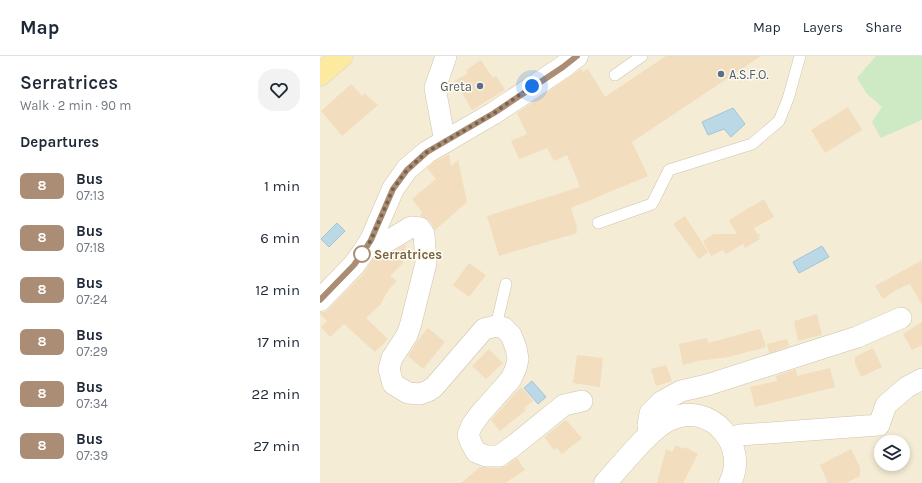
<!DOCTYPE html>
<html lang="en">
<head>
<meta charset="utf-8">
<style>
  body { margin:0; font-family:Karla,sans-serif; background:#f2f2f3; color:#1f2937; height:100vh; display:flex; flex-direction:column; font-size:15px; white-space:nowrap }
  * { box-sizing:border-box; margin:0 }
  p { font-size:13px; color:#747a83 }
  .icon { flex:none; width:22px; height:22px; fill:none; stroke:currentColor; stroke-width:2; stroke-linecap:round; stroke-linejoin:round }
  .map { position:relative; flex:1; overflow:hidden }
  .sheet { display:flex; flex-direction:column; background:#fff; width:320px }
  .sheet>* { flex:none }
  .badge { padding:0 8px; border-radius:6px; font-size:14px; line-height:26px }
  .tools { position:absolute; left:554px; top:379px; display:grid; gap:8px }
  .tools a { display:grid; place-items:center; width:36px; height:36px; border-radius:50%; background:#fff; box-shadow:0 2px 6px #0003; font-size:20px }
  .you { position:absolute; width:20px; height:20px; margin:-10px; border:3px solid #fff; border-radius:50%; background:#1a73e8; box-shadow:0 0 0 6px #1a73e833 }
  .map>.badge { position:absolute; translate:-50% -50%; box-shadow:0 0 0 2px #fff }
  h2 { padding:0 20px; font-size:15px; line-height:36px }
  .round { display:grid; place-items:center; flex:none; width:42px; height:42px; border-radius:16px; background:#f2f2f3 }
  .head { display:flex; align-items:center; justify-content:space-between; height:68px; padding:0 20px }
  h1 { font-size:19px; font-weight:600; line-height:30px }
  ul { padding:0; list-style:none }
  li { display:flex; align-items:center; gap:12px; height:52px; padding:0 20px }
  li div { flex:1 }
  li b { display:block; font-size:15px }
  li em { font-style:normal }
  li .badge { min-width:44px; font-weight:700; text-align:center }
  header { display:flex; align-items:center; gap:24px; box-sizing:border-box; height:56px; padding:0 20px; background:#fff; border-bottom:1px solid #e0e1e3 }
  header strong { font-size:19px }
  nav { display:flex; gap:22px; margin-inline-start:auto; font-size:14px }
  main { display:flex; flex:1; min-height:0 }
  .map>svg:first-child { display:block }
  .residential { fill:#f4ecd5; fill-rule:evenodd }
  .green { fill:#cdeac5 }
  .water { fill:#bbd8e6; stroke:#a1c5d8 }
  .building { fill:#f2ddbe }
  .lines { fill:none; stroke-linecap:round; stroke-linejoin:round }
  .lane-casing { stroke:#cec2ad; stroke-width:12 }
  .street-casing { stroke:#cec2ad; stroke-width:22 }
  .secondary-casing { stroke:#d1c3aa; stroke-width:23 }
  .primary-casing { stroke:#dbd6d0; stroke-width:23 }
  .lane { stroke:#fff; stroke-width:11 }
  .street { stroke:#fff; stroke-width:21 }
  .secondary { stroke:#fff; stroke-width:22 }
  .primary { stroke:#fbeaa0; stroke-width:22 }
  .line-casing { stroke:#fff; stroke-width:9 }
  .line { stroke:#ab8d75; stroke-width:6 }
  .walk { stroke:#76634b; stroke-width:4; stroke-dasharray:0 7.2 }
  .service-dot { fill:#5c6f8a; stroke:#fffbed; stroke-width:1.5 }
  .stop-dot { fill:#fff; stroke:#ab8d75; stroke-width:2 }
  .labels { text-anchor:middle; stroke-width:3; stroke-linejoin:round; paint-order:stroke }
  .service-label { font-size:13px; fill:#4e5e75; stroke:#fffbed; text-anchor:start }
  .stop-label { font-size:13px; font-weight:bold; fill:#76634b; stroke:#fffbed; text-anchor:start }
</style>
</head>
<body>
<header>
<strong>Map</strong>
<nav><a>Map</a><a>Layers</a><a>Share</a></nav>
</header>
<main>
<section class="sheet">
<div class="head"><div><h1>Serratrices</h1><p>Walk · 2 min · 90 m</p></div><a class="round"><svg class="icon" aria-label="heart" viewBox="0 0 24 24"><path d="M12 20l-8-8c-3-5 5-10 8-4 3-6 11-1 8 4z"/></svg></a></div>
<h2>Departures</h2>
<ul>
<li><span class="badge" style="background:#ab8d75;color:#fff">8</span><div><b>Bus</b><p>07:13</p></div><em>1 min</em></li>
<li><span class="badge" style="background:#ab8d75;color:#fff">8</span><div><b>Bus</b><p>07:18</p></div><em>6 min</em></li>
<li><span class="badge" style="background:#ab8d75;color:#fff">8</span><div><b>Bus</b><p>07:24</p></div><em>12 min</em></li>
<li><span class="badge" style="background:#ab8d75;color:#fff">8</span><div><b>Bus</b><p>07:29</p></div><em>17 min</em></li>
<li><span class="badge" style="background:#ab8d75;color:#fff">8</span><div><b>Bus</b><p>07:34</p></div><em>22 min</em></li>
<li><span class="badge" style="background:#ab8d75;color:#fff">8</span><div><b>Bus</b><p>07:39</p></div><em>27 min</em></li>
</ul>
</section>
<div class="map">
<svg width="602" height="427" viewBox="0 0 602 427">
  <rect width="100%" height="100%" fill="#fcf8e7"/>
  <path class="residential" d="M 0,0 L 556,0 L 547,38 L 562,51 L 561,82 L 602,64 L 602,427 L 0,427 ZM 561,386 L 583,386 L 583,408 L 561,408 Z"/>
  <path class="green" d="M 556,0 L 602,0 L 602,64 L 561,82 L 552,66 L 562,51 L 547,38 L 537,22 Z"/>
  <path class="water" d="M 413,52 L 425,68 L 411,81 L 404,73 L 388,79 L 382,66 Z
    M 17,167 L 25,175 L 9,191 L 1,183 Z
    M 502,190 L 509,201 L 479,217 L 473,206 Z
    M 212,325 L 226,341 L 218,348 L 204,332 Z"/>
  <path class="building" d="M 346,0 L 441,0 L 312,86 L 328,120 L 251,152 L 257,171 L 256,172 L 257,177 L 179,200 L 167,160 L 260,131 L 247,99 L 234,105 L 227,92 L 199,103 L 191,85 L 207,78 L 197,57 L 261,13 L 263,16 L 268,13 L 285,41 Z
    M 161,4 L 173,22 L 176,20 L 185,34 L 152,54 L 135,25 L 148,17 L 146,14 Z
    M 31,28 L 42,40 L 44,37 L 58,49 L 22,80 L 1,55 Z
    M 528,51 L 542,74 L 505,97 L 491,74 Z
    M 129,98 L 131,110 L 138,104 L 147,146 L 115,174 L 110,165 L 106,162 L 100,160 L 102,156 L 92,143 L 116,123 L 107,112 L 114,106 Z
    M 444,143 L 454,161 L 434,172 L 437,178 L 442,178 L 438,180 L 440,183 L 425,192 L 423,188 L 406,198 L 403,194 L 391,200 L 383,185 L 394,178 L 417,178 L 409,164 Z
    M 365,160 L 388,196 L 379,203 L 353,168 Z
    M 86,188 L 83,207 L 70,220 L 77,225 L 69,233 L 60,249 L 46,262 L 68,283 L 55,296 L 24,268 L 10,281 L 1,271 L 7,265 L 0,258 L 0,256 L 4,256 L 9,253 L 43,218 L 55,201 L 58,199 L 64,200 L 69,198 Z
    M 602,204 L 602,249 L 590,228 L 576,234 L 563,243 L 555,230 Z
    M 149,207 L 166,219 L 149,241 L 133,229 Z
    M 497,258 L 502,279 L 478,285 L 474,265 Z
    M 602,266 L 602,289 L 592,294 L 583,278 Z
    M 108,272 L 125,286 L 103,313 L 88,300 L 98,284 Z
    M 440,273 L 446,291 L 409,301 L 377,305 L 363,309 L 359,288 L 387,282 L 388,287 Z
    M 467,283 L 469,290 L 449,297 L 447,288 Z
    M 553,292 L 562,311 L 541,321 L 535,307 L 535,301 Z
    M 169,293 L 183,307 L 166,323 L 152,310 Z
    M 257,299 L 283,302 L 280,331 L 253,327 Z
    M 346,309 L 352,325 L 336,330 L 331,313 Z
    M 510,312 L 515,331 L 435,351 L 430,331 L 457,325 L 456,320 L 476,313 L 477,320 Z
    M 201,331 L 213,345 L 204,352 L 206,354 L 180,375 L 171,364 Z
    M 246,364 L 262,382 L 242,398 L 237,392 L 234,394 L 224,381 Z
    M 356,389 L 363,393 L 365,391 L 378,398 L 363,427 L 337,427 L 346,393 L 352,396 Z
    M 531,393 L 540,411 L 540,420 L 526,427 L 508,427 L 500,409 Z
    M 197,402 L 205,414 L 185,427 L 141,427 L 160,411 L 179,412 L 186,410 Z"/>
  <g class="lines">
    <defs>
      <path id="lane" d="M 295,19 L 322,0
        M 278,167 L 332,148 L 349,114 L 432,88 L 459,65 L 468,43 L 480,0
        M 176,270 L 186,228"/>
      <path id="street" d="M 125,86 L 115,32 L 126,0
        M 51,184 L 63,188 L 91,171 L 100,172 L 104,178 L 106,207 L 91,267 L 87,279 L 72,302 L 69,313 L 73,328 L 88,337 L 100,338 L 108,335 L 114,331 L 164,273 L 176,270 L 184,272 L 191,279 L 196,292 L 198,303 L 196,312 L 191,323 L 160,358 L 152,369 L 148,379 L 151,387 L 156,396 L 166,400 L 179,400 L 192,391 L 244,349 L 262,345
        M 329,379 L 328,369 L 330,357 L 341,346 L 361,335 L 387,329 L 537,281 L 581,262
        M 410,384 L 420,379 L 559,369 L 566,349 L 587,331 L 602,323"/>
      <path id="secondary" d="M 0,244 L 34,209 L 44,195 L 51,184 L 73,133 L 87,113 L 107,96 L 174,57 L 243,11 L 257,0
        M 285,427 C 301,410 331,371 351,363 C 391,345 429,390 410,427"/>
      <path id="primary" d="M 0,19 L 22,0"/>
    </defs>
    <use href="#lane" class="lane-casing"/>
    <use href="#street" class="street-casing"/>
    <use href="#secondary" class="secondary-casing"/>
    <use href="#primary" class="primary-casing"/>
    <use href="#lane" class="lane"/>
    <use href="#street" class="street"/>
    <use href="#secondary" class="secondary"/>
    <use href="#primary" class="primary"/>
  </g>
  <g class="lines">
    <defs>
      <path id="line" d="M 0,244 L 34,209 L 44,195 L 51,184 L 73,133 L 87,114 L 107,96 L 174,57 L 243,11 L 257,0"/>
    </defs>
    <use href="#line" class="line-casing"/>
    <use href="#line" class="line"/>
    <path class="walk" d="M 42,198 L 51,184 L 73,133 L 87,114 L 107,96 L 174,57 L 212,30"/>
  </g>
  <g class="service-dot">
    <circle cx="401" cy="18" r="4"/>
    <circle cx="160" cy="30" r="4"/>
  </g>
  <circle class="stop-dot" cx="42" cy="198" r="8"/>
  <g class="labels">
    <g class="service-label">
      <text x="409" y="23">A.S.F.O.</text>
      <text x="152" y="35" text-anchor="end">Greta</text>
    </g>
    <g class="stop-label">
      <text x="54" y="203">Serratrices</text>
    </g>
  </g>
</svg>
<div class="tools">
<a><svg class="icon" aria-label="layers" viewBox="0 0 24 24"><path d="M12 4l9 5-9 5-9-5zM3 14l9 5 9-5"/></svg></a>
</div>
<div class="you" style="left:212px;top:30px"></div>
</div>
</main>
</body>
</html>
